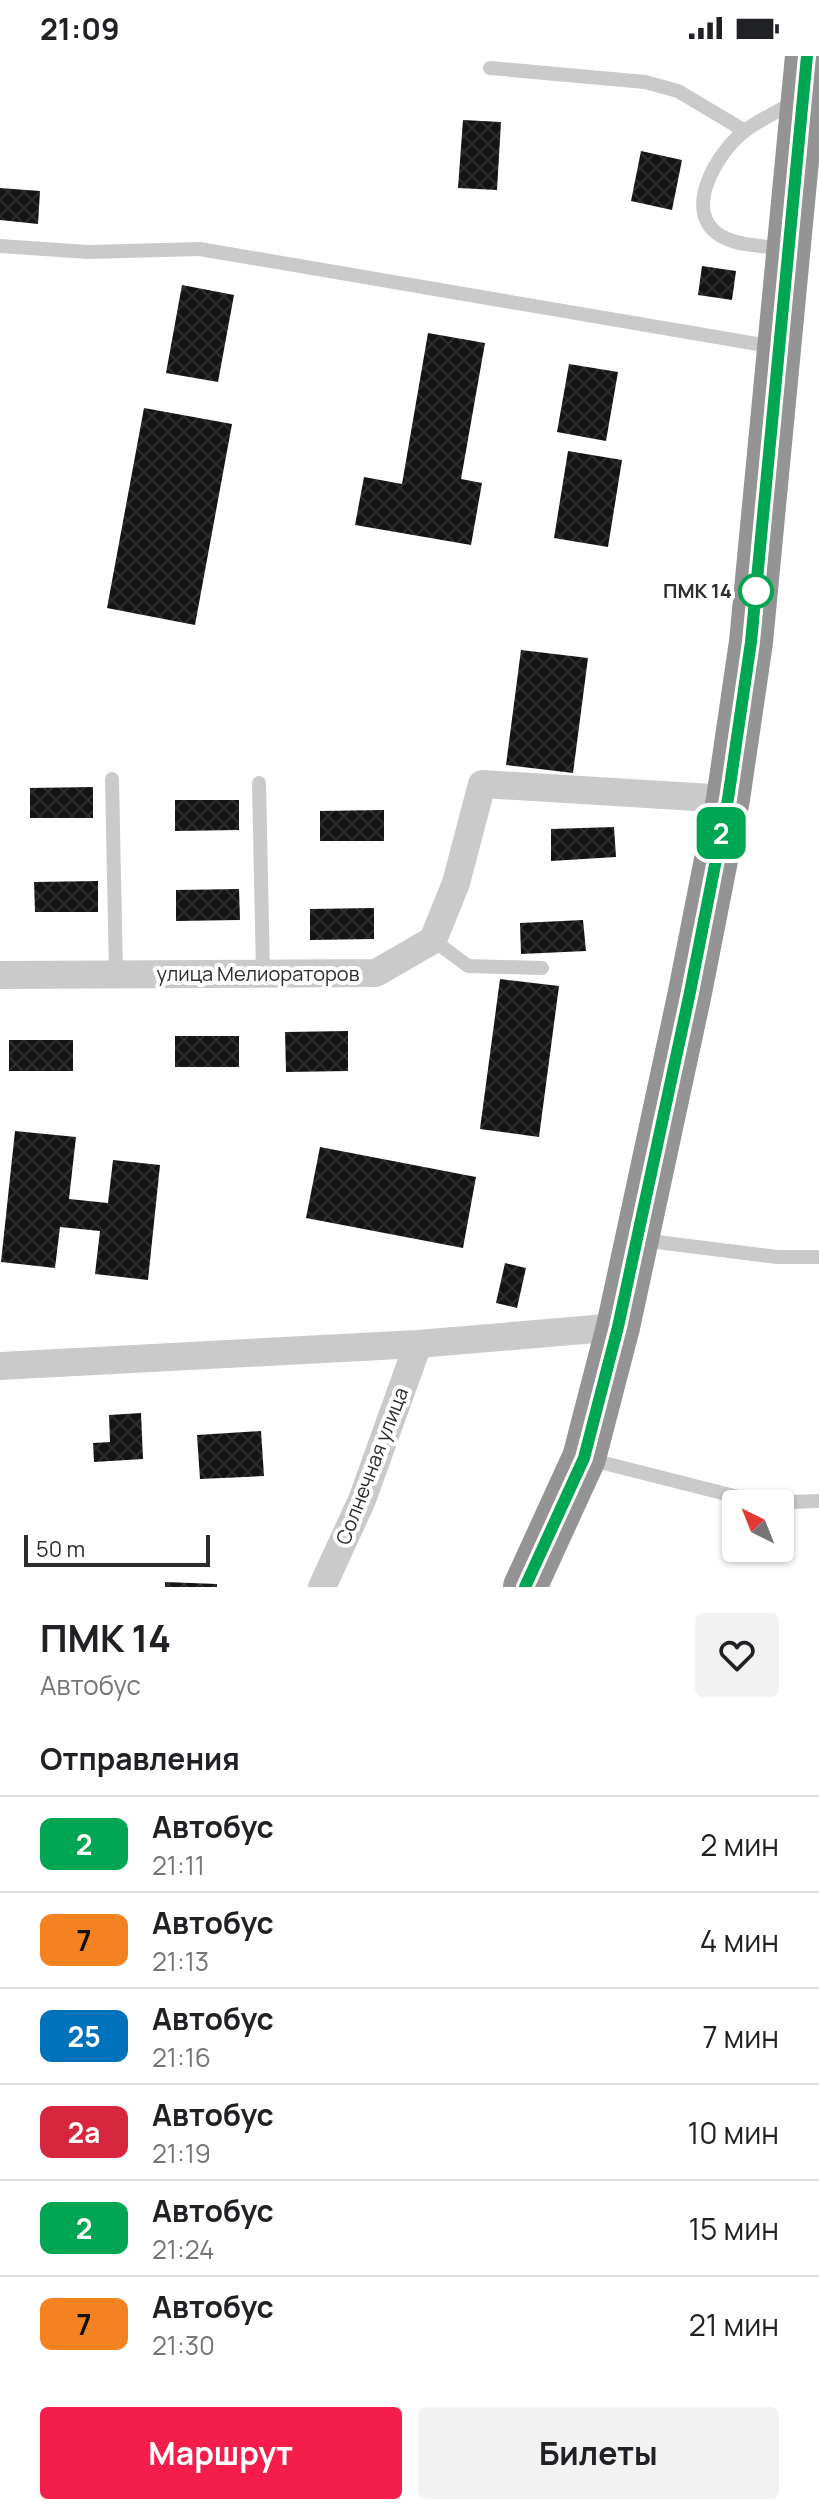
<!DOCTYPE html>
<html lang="ru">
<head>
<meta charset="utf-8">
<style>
  body { margin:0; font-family:Manrope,sans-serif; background:#f2f2f2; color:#202124; height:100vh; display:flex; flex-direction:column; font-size:30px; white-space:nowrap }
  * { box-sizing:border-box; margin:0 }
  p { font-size:26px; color:#757577 }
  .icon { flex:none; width:44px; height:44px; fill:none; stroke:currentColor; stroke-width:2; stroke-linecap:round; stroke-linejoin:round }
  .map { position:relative; height:1531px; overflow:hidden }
  .sheet { display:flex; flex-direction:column; background:#fff; flex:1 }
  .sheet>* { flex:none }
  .badge { padding:0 16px; border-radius:12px; font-size:28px; line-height:52px }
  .needle { width:52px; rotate:317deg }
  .fabs { position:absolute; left:722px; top:1434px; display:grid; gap:16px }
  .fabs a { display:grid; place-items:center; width:72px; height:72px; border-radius:8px; background:#fff; box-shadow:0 2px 6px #0004; font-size:40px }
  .scale { position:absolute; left:24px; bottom:20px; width:186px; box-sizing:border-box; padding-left:8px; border:4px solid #2d2d2d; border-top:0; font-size:22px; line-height:28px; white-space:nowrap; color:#2d2d2d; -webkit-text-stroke:6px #fff; paint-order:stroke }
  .map>.badge { position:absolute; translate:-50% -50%; box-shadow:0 0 0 4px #fff }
  h2 { padding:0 40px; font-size:30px; line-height:72px }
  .round { display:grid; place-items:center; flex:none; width:84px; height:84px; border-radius:8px; background:#f2f2f2 }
  .headline { display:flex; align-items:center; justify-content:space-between; height:136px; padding:0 40px }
  h1 { font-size:38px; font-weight:700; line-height:60px }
  .primary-button { display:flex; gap:16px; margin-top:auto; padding:16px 40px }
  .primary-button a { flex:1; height:92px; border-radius:8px; background:#f51d49; color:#fff; font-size:32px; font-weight:700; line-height:92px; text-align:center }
  .primary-button a+a { background:#f2f2f2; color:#202124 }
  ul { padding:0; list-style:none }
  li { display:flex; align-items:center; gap:24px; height:96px; padding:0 40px; border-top:2px solid #e0e0e0 }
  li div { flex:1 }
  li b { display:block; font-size:30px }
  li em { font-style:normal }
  li .badge { min-width:88px; font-weight:700; text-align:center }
  .status { display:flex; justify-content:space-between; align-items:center; height:56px; padding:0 40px; background:#fff; direction:ltr }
  .status svg { height:22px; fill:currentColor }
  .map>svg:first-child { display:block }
  .building { fill:url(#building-cross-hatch) }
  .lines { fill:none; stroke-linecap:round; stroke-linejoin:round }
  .lane { stroke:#cacaca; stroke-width:14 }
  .street { stroke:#cacaca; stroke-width:28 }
  .highway { stroke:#949494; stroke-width:44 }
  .line-casing { stroke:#fff; stroke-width:18 }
  .line { stroke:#00a651; stroke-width:12 }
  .stop-dot { fill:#fff; stroke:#00a651; stroke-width:4 }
  .labels { text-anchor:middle; stroke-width:8; stroke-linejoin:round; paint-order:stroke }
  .stop-label { font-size:20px; font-weight:bold; fill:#2d2d2d; stroke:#fff; text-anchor:end }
  .street-label { font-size:20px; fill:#2d2d2d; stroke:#fff }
</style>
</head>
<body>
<div class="status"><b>21:09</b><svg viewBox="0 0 49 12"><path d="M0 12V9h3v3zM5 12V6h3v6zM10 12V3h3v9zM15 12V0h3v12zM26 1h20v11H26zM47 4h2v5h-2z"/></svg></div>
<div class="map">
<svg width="819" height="1531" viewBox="0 0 819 1531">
  <defs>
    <pattern id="building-cross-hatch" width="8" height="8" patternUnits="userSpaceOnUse" patternTransform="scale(2)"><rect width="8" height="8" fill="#141414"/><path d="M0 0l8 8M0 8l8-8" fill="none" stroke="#2e2e2e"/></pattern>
  </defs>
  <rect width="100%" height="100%" fill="#fff"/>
  <path class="building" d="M 463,64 L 501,66 L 497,134 L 458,132 Z
    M 641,95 L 682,104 L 672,154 L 631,145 Z
    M 0,132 L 40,135 L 38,168 L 0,164 Z
    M 702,210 L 736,215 L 732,244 L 698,239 Z
    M 182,229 L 234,239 L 218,326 L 166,317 Z
    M 428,277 L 485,287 L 461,423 L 482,427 L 471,489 L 355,469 L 364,421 L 402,428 Z
    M 569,308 L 618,316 L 606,385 L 557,376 Z
    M 144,352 L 232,368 L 195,569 L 107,552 Z
    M 568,395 L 622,404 L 608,491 L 554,482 Z
    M 521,594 L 588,602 L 573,717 L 506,709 Z
    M 93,731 L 93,762 L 30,762 L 30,732 Z
    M 175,744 L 239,744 L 239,774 L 175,775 Z
    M 384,754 L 384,785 L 320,785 L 320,755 Z
    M 614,771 L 616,801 L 551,805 L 551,773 Z
    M 98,825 L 98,856 L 35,856 L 34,826 Z
    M 239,833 L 240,864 L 176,865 L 176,834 Z
    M 374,852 L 374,883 L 310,884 L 310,853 Z
    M 583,864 L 586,895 L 521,898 L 520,867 Z
    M 500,923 L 559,930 L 539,1081 L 480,1073 Z
    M 348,975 L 348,1015 L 286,1016 L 285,976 Z
    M 175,980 L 239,980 L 239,1011 L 175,1011 Z
    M 9,984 L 73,984 L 73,1015 L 9,1015 Z
    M 15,1075 L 76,1081 L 69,1143 L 108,1147 L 113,1104 L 160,1109 L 148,1224 L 95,1218 L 100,1175 L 60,1171 L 55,1212 L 1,1206 Z
    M 320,1091 L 476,1121 L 463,1192 L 306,1162 Z
    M 505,1207 L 526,1212 L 517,1252 L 496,1247 Z
    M 141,1357 L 143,1403 L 94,1406 L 93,1387 L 110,1386 L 109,1359 Z
    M 261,1375 L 264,1420 L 200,1423 L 197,1379 Z
    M 165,1526 L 217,1528 L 217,1531 L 165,1531 Z"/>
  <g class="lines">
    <path class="lane" d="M 490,12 L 645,26 L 678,35 L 745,75
      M 0,190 L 88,196 L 200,193 L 775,291
      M 783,192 C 764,190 740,190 723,181 C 679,158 718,94 746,74 C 761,63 779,55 794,46
      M 112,723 L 116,918
      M 259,727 L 263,918
      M 433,884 L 468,910 L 542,912
      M 641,1184 L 777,1201 L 819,1201
      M 588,1403 L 762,1447 L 819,1445"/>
    <path class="street" d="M 0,919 L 376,917 L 433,884 L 456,827 L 482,728 L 728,743
      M 0,1310 L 418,1288 L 618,1271
      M 322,1531 L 362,1444 L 418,1288"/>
    <path class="highway" d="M 525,1531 L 584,1402 L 618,1271 L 689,941 L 728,743 L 751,586 L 807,0"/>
  </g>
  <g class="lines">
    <defs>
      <path id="line" d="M 525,1531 L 584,1402 L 618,1271 L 689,941 L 728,743 L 751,586 L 807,0"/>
    </defs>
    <use href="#line" class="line-casing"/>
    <use href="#line" class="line"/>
  </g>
  <circle class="stop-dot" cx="756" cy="535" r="16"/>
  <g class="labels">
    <g class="stop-label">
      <text x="732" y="542">ПМК 14</text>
    </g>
    <g class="street-label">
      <text x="258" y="925">улица Мелиораторов</text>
      <text transform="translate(372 1410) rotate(-69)" y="7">Солнечная улица</text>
    </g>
  </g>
</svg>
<div class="fabs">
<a><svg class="needle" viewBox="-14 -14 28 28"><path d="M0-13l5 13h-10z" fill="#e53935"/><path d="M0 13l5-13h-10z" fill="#757577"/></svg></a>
</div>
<div class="scale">50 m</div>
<b class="badge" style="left:721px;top:777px;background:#00a651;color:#fff">2</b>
</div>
<section class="sheet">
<div class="headline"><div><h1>ПМК 14</h1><p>Автобус</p></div><a class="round"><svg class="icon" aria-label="heart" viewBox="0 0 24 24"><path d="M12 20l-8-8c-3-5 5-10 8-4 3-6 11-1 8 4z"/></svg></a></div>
<h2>Отправления</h2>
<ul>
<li><span class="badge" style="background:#00a651;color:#fff">2</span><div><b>Автобус</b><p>21:11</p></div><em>2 мин</em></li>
<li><span class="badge" style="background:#f58220;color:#111">7</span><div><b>Автобус</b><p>21:13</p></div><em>4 мин</em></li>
<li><span class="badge" style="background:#0072bc;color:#fff">25</span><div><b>Автобус</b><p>21:16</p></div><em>7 мин</em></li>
<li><span class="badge" style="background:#d7263d;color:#fff">2а</span><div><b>Автобус</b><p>21:19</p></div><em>10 мин</em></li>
<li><span class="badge" style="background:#00a651;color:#fff">2</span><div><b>Автобус</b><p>21:24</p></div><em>15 мин</em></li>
<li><span class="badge" style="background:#f58220;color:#111">7</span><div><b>Автобус</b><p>21:30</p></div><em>21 мин</em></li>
</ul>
<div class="primary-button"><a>Маршрут</a><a>Билеты</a></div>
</section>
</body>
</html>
